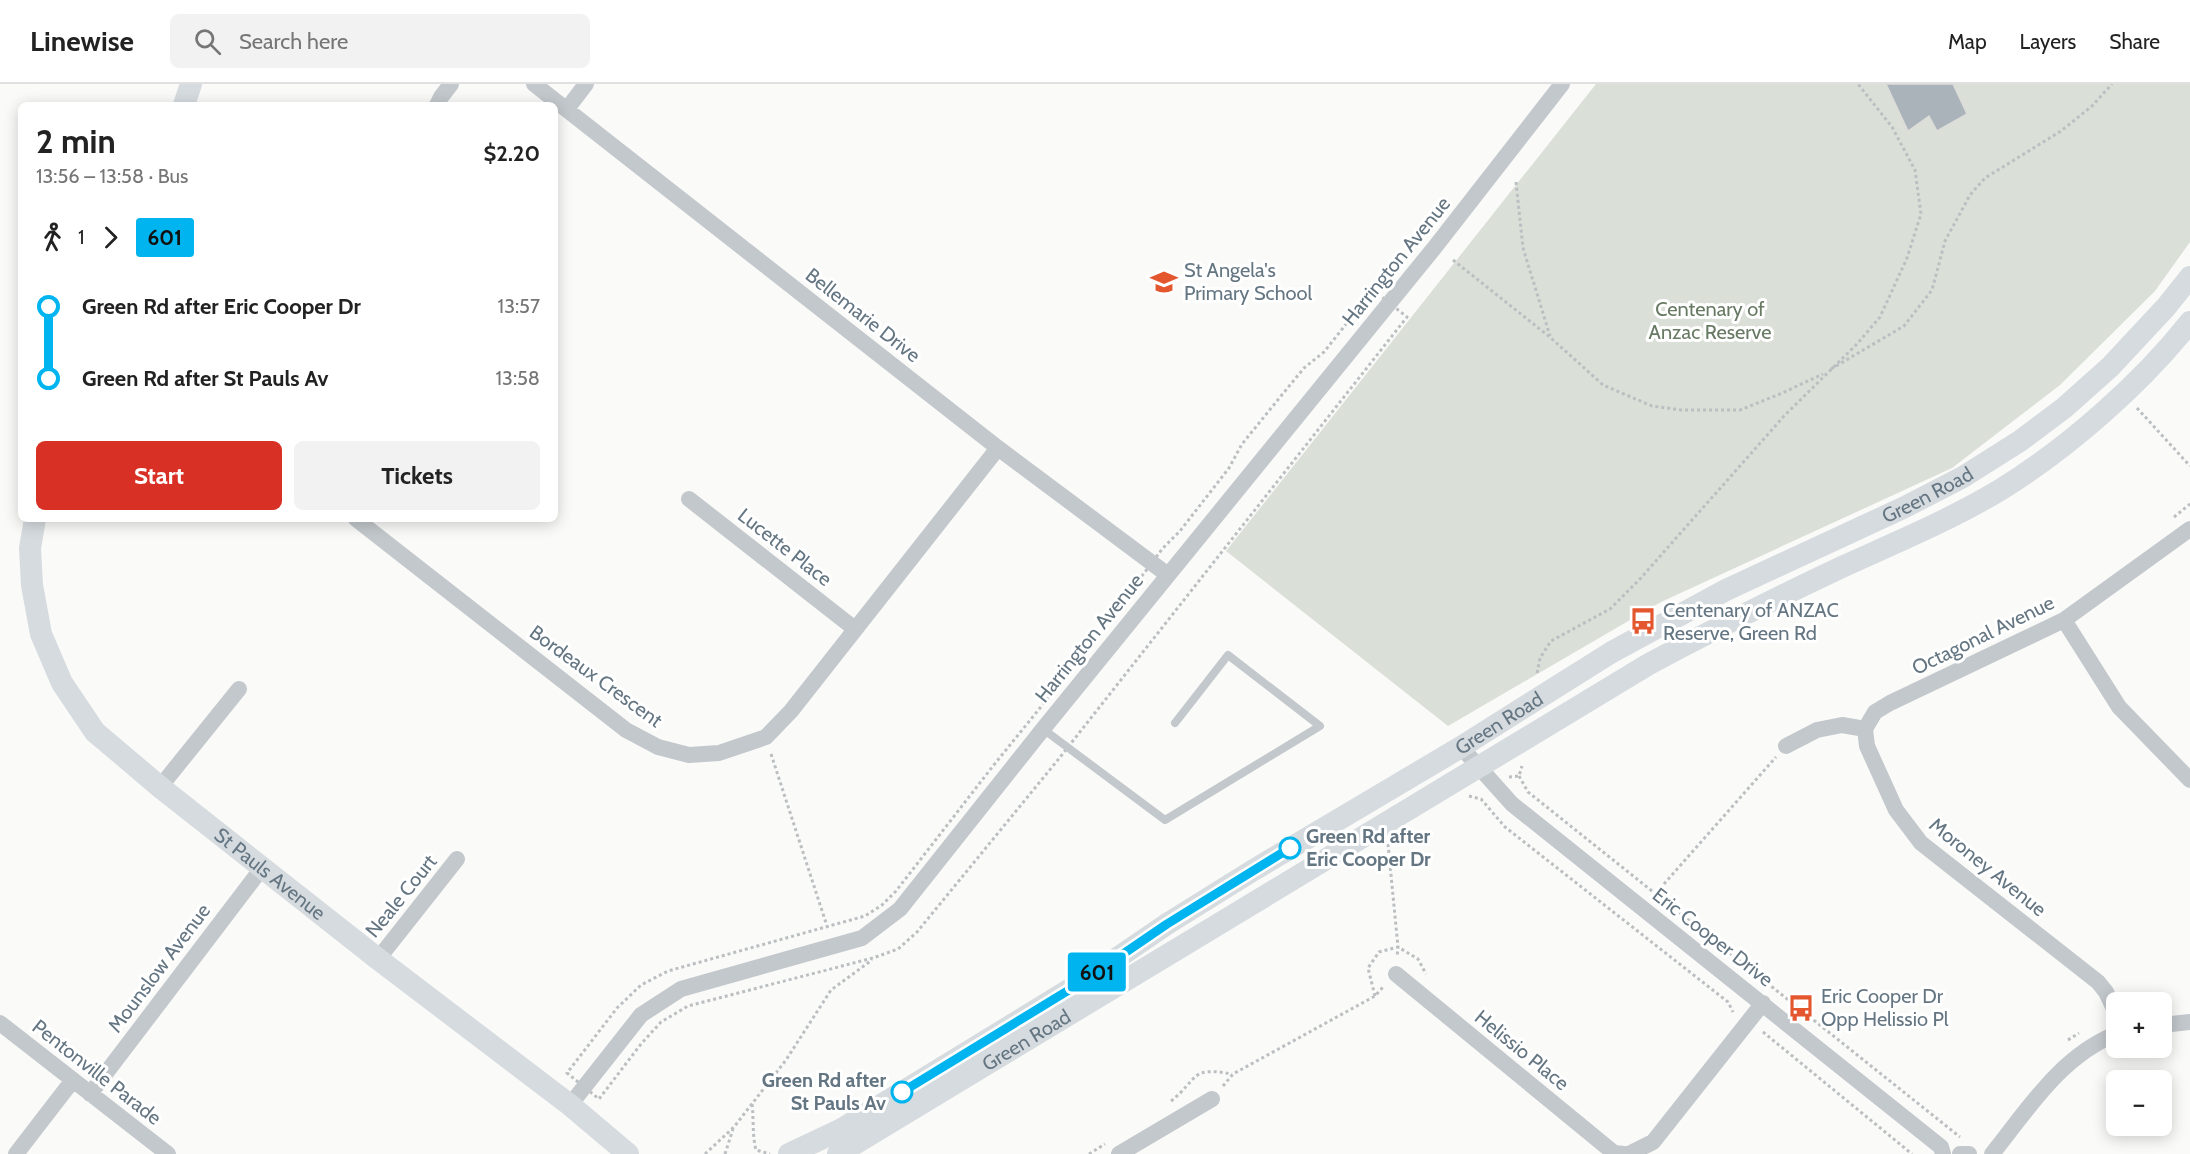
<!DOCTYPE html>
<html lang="en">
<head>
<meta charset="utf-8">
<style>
  body { margin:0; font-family:Cabin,sans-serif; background:#f2f2f2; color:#222; height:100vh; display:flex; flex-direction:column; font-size:22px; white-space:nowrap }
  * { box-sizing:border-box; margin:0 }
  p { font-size:20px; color:#767676 }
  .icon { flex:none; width:33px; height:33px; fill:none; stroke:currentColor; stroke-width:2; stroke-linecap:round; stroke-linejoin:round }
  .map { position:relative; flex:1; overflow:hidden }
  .panel { position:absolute; left:18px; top:18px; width:540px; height:420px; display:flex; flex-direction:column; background:#fff; border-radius:9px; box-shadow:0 3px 15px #0003 }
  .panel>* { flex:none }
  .badge { padding:0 12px; border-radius:4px; font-size:21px; line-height:39px }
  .fabs { position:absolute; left:2106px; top:908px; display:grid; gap:12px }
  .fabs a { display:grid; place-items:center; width:66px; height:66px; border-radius:9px; background:#fff; box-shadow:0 3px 15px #0003; font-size:30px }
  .map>.badge { position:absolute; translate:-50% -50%; box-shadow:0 0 0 3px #fff }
  .legs { display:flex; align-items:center; gap:9px; height:66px; padding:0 18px; font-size:20px }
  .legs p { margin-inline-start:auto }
  .headline { display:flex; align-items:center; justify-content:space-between; height:102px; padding:0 18px }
  h1 { font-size:33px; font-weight:700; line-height:45px }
  .primary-button { display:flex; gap:12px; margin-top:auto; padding:12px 18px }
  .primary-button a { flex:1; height:69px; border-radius:9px; background:#d93025; color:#fff; font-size:24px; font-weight:700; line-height:69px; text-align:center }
  .primary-button a+a { background:#f2f2f2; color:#222 }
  ul { padding:0 18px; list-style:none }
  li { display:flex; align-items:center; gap:21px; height:72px; font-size:22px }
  li i { display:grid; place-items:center; width:9px; height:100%; margin:0 8px; background:currentColor }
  li i::after { content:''; width:15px; height:15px; margin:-8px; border:4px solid; border-radius:50%; background:#fff }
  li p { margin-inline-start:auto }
  li:first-child i { background:linear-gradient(#0000 50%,currentColor 0) }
  li:last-child i { background:linear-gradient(currentColor 50%,#0000 0) }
  header { display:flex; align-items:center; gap:36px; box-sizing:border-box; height:84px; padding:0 30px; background:#fff; border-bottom:2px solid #e0e0e0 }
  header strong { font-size:28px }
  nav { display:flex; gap:33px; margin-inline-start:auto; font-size:21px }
  .search { width:420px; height:54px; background:#f2f2f2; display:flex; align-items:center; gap:15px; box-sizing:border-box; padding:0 21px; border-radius:9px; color:#767676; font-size:22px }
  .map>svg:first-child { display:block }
  .green { fill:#dadfd7 }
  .building { fill:#aab3b9; stroke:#dcdcda; stroke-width:1.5 }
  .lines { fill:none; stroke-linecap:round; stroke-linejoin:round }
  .path { stroke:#bbbfc2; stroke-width:3; stroke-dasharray:3 3; stroke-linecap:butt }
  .lane { stroke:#c3c8cc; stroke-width:8 }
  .street { stroke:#c3c8cc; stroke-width:16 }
  .secondary { stroke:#d6dbdf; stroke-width:22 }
  .line-1-casing { stroke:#fff; stroke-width:14 }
  .line-1 { stroke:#00b5ef; stroke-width:9 }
  .stop-1-dot { fill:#fff; stroke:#00b5ef; stroke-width:3 }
  .labels { text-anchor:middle; stroke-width:6; stroke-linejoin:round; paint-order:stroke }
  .street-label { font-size:20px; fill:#657683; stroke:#fff }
  .poi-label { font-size:20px; fill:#657683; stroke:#fff; text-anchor:start }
  .park-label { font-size:20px; fill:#687a64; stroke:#fff }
  .stop-label { font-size:20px; font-weight:bold; fill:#657683; stroke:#fff; text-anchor:start }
</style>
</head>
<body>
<header>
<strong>Linewise</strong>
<div class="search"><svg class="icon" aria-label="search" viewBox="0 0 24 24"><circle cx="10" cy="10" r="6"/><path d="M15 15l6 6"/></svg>Search here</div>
<nav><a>Map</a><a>Layers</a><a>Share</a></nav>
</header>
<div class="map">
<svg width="2190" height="1070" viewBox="0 0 2190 1070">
  <rect width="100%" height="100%" fill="#fafaf8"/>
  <path class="green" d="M 1596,0 L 2190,0 L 2190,158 L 2155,207 L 2060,301 L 1952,384 L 1661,518 L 1448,642 L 1226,467 Z"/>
  <path class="building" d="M 1886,0 L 1953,0 L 1967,30 L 1937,47 L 1929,32 L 1908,47 Z"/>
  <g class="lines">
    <path class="path" d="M 1516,98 L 1523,164 L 1550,252
      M 1453,176 L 1551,254 L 1603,301 L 1652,322 L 1681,326 L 1740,326 L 1780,310 L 1823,290
      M 1373,206 L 1407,233 L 1057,677 L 917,848 L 898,865 L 873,874 L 688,922 L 661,938 L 641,960 L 599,1015 L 567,989 L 617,924 L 641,901 L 668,887 L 865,832 L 882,821 L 896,807 L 993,682 L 1074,582 L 1163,464 L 1180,447 L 1229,384 L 1242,360 L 1281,312 L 1304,284 L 1324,268 Z
      M 1831,285 L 1904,242 L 1932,206 L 1945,157 L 1970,111 L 1985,94 L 2061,47 L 2092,22 L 2112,0
      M 2137,324 L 2190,382
      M 2174,433 L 2190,420
      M 1537,589 L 1540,574 L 1551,557 L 1610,525 L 1640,495 L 1784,332 L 1857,260 L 1880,233 L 1907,174 L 1921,130 L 1915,86 L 1892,43 L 1858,0
      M 771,670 L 827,842
      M 1519,692 L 1528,708 L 1960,1053
      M 1509,693 L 1519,692 L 1522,682
      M 1469,712 L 1481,715 L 1505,743 L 1728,918 L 1733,928
      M 1388,760 L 1398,863 L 1397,873
      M 1656,809 L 1776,673
      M 1375,912 L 1368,884 L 1379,868 L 1398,863 L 1418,875 L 1426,890
      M 1763,948 L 1912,1070
      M 2068,956 L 2079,949
      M 1223,1002 L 1233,990 L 1375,912 L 1384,902
      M 1171,1017 C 1199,995 1189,982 1232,990
      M 752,1020 C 754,1036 752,1051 756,1066 L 770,1070
      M 705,1070 L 734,1043 L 786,976 L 831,906 L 872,876
      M 725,1070 L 733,1045
      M 1089,1070 L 1105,1060"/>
    <path class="lane" d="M 1043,645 L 1165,736 L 1320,642 L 1228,571 L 1175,639"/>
    <path class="street" d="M 534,0 L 998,364 L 1168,491
      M 437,21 L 441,13 L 451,0
      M 567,25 L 586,0
      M 689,415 L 855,545
      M 356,435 L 626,646 L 658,663 L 689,671 L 719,669 L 766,653 L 791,627 L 998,364
      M 2064,536 L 2119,623 L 2190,696
      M 1865,645 L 1867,662 L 1896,726 L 1921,759 L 2098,898 L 2106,908 L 2116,929
      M 1865,645 L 1875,628 L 1890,619 L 2064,536 L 2190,445
      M 1786,662 L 1817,646 L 1842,641 L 1865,645
      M 1461,663 L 1512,720 L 1941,1063 L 1943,1070
      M 160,703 L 239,605
      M 378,875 L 457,775
      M 1396,890 L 1614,1069 L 1624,1070
      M 0,939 L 168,1070
      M 2162,941 L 2190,938
      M 90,1010 L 262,784
      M 570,1021 L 641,931 L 681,905 L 862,854 L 900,825 L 1043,645 L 1435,163 L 1562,0
      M 16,1070 L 73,996
      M 1119,1070 L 1212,1015
      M 1629,1070 L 1653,1058 L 1763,919
      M 1960,1070 L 1969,1070
      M 1992,1070 C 2028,1025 2061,972 2116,950"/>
    <g class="secondary">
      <path d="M 184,21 L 191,0"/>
      <path id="s1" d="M 35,435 L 30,464 L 32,501 L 41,550 L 62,599 L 95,648 L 160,703 L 378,875 L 570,1021 L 628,1070"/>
      <path id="s2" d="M 789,1070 L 842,1045 L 1082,898 L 1167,840 L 1252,787 L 1461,663 L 1612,568 L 1726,506 L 1905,423 L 1963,393 L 2020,357 L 2064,324 L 2110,283 L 2166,223 L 2190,193"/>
      <path id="s3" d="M 838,1070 L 1649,580 C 1713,546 1778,513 1844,482 C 1897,458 1950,436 2000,406 C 2068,364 2141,300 2190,238"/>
    </g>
  </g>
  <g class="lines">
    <defs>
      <path id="line-1" d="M 902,1008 L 1082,898 L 1167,840 L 1290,764"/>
    </defs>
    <use href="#line-1" class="line-1-casing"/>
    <use href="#line-1" class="line-1"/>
  </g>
  <defs>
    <symbol id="school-bare" viewBox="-9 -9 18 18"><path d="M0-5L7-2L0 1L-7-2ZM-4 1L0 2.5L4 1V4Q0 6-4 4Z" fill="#e4572e" stroke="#fff" stroke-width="2.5" paint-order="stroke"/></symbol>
    <symbol id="bus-bare" viewBox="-9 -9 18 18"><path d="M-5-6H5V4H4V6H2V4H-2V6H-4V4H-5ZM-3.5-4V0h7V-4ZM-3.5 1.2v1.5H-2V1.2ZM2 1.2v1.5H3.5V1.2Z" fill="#e4572e" stroke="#fff" stroke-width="2.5" paint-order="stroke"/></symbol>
  </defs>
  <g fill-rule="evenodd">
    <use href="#school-bare" x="1145" y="179" width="38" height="38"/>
    <use href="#bus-bare" x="1624" y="518" width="38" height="38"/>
    <use href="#bus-bare" x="1782" y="905" width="38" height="38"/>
  </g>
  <g class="stop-1-dot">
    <circle cx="1290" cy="764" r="10"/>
    <circle cx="902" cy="1008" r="10"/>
  </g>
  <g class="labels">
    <g class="street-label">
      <text transform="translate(1396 177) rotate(-51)" y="7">Harrington Avenue</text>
      <text transform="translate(863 231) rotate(38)" y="7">Bellemarie Drive</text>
      <text dy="7" stroke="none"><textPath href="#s2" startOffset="1317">Green Road</textPath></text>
      <text transform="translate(785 463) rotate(38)" y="7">Lucette Place</text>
      <text transform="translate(1983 551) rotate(-26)" y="7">Octagonal Avenue</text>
      <text transform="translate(1089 554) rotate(-51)" y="7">Harrington Avenue</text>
      <text transform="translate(596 592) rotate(36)" y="7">Bordeaux Crescent</text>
      <text dy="7" stroke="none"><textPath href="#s2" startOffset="831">Green Road</textPath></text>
      <text transform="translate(1988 783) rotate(39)" y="7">Moroney Avenue</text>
      <text dy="7" stroke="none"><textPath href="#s1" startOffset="454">St Pauls Avenue</textPath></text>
      <text transform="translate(401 812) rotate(-51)" y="7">Neale Court</text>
      <text transform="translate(1713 853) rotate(38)" y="7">Eric Cooper Drive</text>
      <text transform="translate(159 884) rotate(-53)" y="7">Mounslow Avenue</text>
      <text dy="7" stroke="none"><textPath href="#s3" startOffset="220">Green Road</textPath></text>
      <text transform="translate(1522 966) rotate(39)" y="7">Helissio Place</text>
      <text transform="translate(97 988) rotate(38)" y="7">Pentonville Parade</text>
    </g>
    <g class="poi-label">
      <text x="1184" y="193">St Angela's<tspan x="1184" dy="23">Primary School</tspan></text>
      <text x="1663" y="533">Centenary of ANZAC<tspan x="1663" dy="23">Reserve, Green Rd</tspan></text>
      <text x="1821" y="919">Eric Cooper Dr<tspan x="1821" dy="23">Opp Helissio Pl</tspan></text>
    </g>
    <g class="park-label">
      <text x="1710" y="232">Centenary of<tspan x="1710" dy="23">Anzac Reserve</tspan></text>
    </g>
    <g class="stop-label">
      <text x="1306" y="759">Green Rd after<tspan x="1306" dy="23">Eric Cooper Dr</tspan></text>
      <text x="886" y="1003" text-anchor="end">Green Rd after<tspan x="886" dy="23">St Pauls Av</tspan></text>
    </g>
  </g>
</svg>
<div class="fabs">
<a>+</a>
<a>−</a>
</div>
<b class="badge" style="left:1097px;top:888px;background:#00b5ef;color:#111">601</b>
<section class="panel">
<div class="headline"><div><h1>2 min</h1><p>13:56 – 13:58 · Bus</p></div><b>$2.20</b></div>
<div class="legs"><svg class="icon" aria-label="walk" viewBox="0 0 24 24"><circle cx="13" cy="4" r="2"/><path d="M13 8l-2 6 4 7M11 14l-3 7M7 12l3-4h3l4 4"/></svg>1<svg class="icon" aria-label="forward" viewBox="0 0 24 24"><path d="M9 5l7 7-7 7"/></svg><b class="badge" style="background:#00b5ef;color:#111">601</b></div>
<ul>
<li><i style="color:#00b5ef"></i><b>Green Rd after Eric Cooper Dr</b><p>13:57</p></li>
<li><i style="color:#00b5ef"></i><b>Green Rd after St Pauls Av</b><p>13:58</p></li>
</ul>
<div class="primary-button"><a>Start</a><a>Tickets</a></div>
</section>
</div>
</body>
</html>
